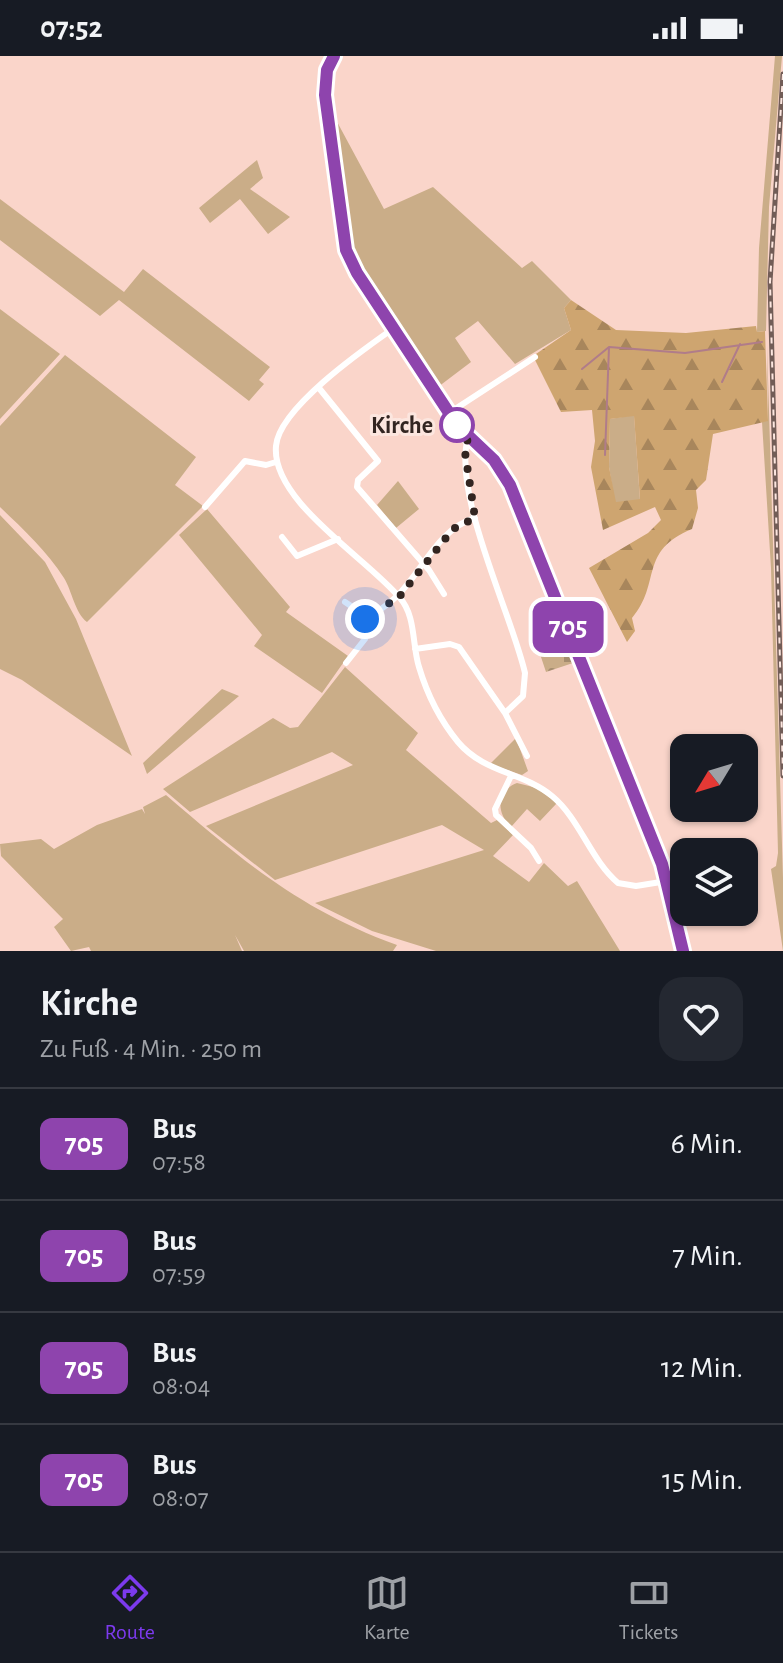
<!DOCTYPE html>
<html lang="de">
<head>
<meta charset="utf-8">
<style>
  body { margin:0; font-family:"Alegreya Sans",sans-serif; background:#242831; color:#f1f3f6; height:100vh; display:flex; flex-direction:column; font-size:30px; white-space:nowrap }
  * { box-sizing:border-box; margin:0 }
  p { font-size:26px; color:#9ea1a6 }
  .icon { flex:none; width:44px; height:44px; fill:none; stroke:currentColor; stroke-width:2; stroke-linecap:round; stroke-linejoin:round }
  .map { position:relative; height:895px; overflow:hidden }
  .details { display:flex; flex-direction:column; background:#171b24; flex:1 }
  .details>* { flex:none }
  .badge { padding:0 16px; border-radius:12px; font-size:28px; line-height:52px }
  .needle { width:52px; rotate:232deg }
  .buttons { position:absolute; left:670px; top:678px; display:grid; gap:16px }
  .buttons a { display:grid; place-items:center; width:88px; height:88px; border-radius:16px; background:#171b24; box-shadow:0 2px 6px #0004; font-size:40px }
  .you { position:absolute; width:40px; height:40px; margin:-20px; border:6px solid #fff; border-radius:50%; background:#1a73e8; box-shadow:0 0 0 12px #1a73e833 }
  .map>.badge { position:absolute; translate:-50% -50%; box-shadow:0 0 0 4px #fff }
  .round { display:grid; place-items:center; flex:none; width:84px; height:84px; border-radius:24px; background:#242831 }
  .headline { display:flex; align-items:center; justify-content:space-between; height:136px; padding:0 40px }
  h1 { font-size:38px; font-weight:600; line-height:60px }
  ul { padding:0; list-style:none }
  li { display:flex; align-items:center; gap:24px; height:112px; padding:0 40px; border-top:2px solid #363941 }
  li div { flex:1 }
  li b { display:block; font-size:30px }
  li em { font-style:normal }
  li .badge { min-width:88px; font-weight:700; text-align:center }
  .status { display:flex; justify-content:space-between; align-items:center; height:56px; padding:0 40px; background:#171b24; direction:ltr }
  .status svg { height:22px; fill:currentColor }
  .dock { display:flex; justify-content:space-around; align-items:center; height:112px; border-top:2px solid #363941; background:#171b24; font-size:22px; color:#9ea1a6 }
  .dock a { display:grid; justify-items:center; gap:4px }
  .dock .selected { color:#7c3aed }
  .map>svg:first-child { display:block }
  .green { fill:#caad88 }
  .forest { fill:url(#forest-firs); fill-rule:evenodd }
  .cemetery { fill:url(#cemetery-stones) }
  .lines { fill:none; stroke-linecap:round; stroke-linejoin:round }
  .stream { stroke:#b07c8a; stroke-width:2 }
  .street { stroke:#fff; stroke-width:6 }
  .rail-casing { stroke:#725d57; stroke-width:5 }
  .rail { stroke:#fce6df; stroke-width:2; stroke-dasharray:6; stroke-linecap:butt }
  .line-casing { stroke:#fff; stroke-width:18 }
  .line { stroke:#8e44ad; stroke-width:12 }
  .walk { stroke:#322521; stroke-width:8; stroke-dasharray:0 14.4 }
  .stop-dot { fill:#fff; stroke:#8e44ad; stroke-width:4 }
  .labels { text-anchor:middle; stroke-width:6; stroke-linejoin:round; paint-order:stroke }
  .stop-label { font-size:24px; font-weight:bold; fill:#322521; stroke:#fce6df; text-anchor:end }
</style>
</head>
<body>
<div class="status"><b>07:52</b><svg viewBox="0 0 49 12"><path d="M0 12V9h3v3zM5 12V6h3v6zM10 12V3h3v9zM15 12V0h3v12zM26 1h20v11H26zM47 4h2v5h-2z"/></svg></div>
<div class="map">
<svg width="783" height="895" viewBox="0 0 783 895">
  <defs>
    <pattern id="forest-firs" width="22" height="20" patternUnits="userSpaceOnUse" patternTransform="scale(2)"><rect width="22" height="20" fill="#cea570"/><path d="M5 1l3.5 6h-7zM16 11l3.5 6h-7z" fill="#a8865c"/></pattern>
    <pattern id="cemetery-stones" width="16" height="16" patternUnits="userSpaceOnUse" patternTransform="scale(2)"><rect width="16" height="16" fill="#caad88"/><path d="M2 7V4a2 2 0 0 1 4 0v3zM10 15v-3a2 2 0 0 1 4 0v3z" fill="#a58d6f"/></pattern>
  </defs>
  <rect width="100%" height="100%" fill="#fad5ca"/>
  <path class="green" d="M 775,0 L 782,0 L 769,151 L 766,275 L 757,276 L 759,192 Z
    M 328,49 L 384,153 L 433,131 L 522,212 L 532,205 L 571,244 L 564,252 L 571,274 L 515,308 L 478,265 L 455,282 L 471,306 L 438,331 L 349,194 Z
    M 257,104 L 263,122 L 250,133 L 290,161 L 268,178 L 240,143 L 210,167 L 199,152 Z
    M 0,143 L 124,236 L 143,213 L 270,311 L 259,324 L 264,328 L 249,345 L 119,244 L 100,260 L 0,184 Z
    M 0,253 L 60,298 L 0,363 Z
    M 767,288 L 783,822 L 783,895 L 771,813 L 776,810 L 778,797 L 771,512 L 762,366 L 768,364 Z
    M 65,299 L 196,401 L 175,429 L 203,450 L 87,566 C 75,557 72,535 64,522 C 47,495 23,473 0,451 L 0,370 Z
    M 634,359 L 640,444 L 615,447 L 609,411 L 610,363 Z
    M 398,425 L 419,453 L 396,472 L 377,449 Z
    M 207,453 L 290,551 L 286,556 L 348,600 L 322,637 L 254,590 L 262,579 L 179,479 Z
    M 0,459 L 45,506 L 76,563 L 132,700 L 22,624 L 0,613 Z
    M 345,611 L 418,677 L 406,694 L 491,767 L 497,764 L 513,779 L 493,800 L 529,826 L 544,807 L 568,830 L 577,825 L 620,895 L 436,895 L 372,875 L 315,847 L 484,794 L 442,769 L 275,824 L 206,770 L 353,709 L 332,696 L 190,756 L 163,733 L 273,662 L 290,672 L 298,671 Z
    M 222,633 L 239,640 L 147,718 L 143,707 Z
    M 516,682 L 528,715 L 522,719 L 490,708 Z
    M 517,727 L 537,732 L 557,747 L 540,765 L 527,753 L 511,771 C 496,757 496,735 517,727 Z
    M 166,739 C 243,805 299,853 397,889 L 393,895 L 244,895 L 235,879 L 242,895 L 91,895 L 89,891 L 71,895 L 54,871 L 63,863 L 1,800 L 0,788 L 41,783 L 54,793 L 97,769 L 142,753 L 145,758 L 143,751 Z"/>
  <path class="forest" d="M 571,244 L 616,274 L 686,277 L 756,270 L 757,276 L 765,275 L 768,365 L 713,378 L 706,424 L 696,434 L 698,452 L 692,473 C 638,495 662,527 632,562 L 635,575 L 627,586 L 589,512 L 648,477 L 661,464 L 655,451 L 603,474 L 591,411 L 595,385 L 592,354 L 561,356 L 533,300 L 571,274 L 564,252 ZM 634,360 L 640,443 L 616,446 L 609,411 L 610,363 Z"/>
  <path class="cemetery" d="M 571,584 L 579,605 L 546,616 L 539,595 Z"/>
  <g class="lines">
    <path class="stream" d="M 582,313 L 609,291
      M 722,326 L 740,288
      M 605,399 L 609,291 L 685,297 L 762,286"/>
    <path class="street" d="M 334,0 L 327,14 L 325,39 L 341,173 L 350,205 L 457,369 L 494,404 L 510,429 L 662,808 L 683,895
      M 394,272 C 364,293 279,352 276,390 C 271,445 367,502 400,542 C 416,560 412,589 419,611 C 427,638 440,664 458,686 C 484,717 523,716 552,740 C 580,763 590,803 618,827 L 636,830 L 667,825
      M 319,332 L 378,405 L 358,424 L 357,431 L 429,514 L 444,538
      M 449,357 L 535,301
      M 468,381 C 452,439 511,556 525,617 L 523,640 L 505,657
      M 205,451 L 245,405 L 266,409 L 276,406
      M 282,481 L 297,500 L 338,483
      M 345,546 L 366,560
      M 415,593 L 450,588 L 459,591 L 505,657 L 527,700
      M 346,607 L 365,583 L 366,560 C 416,544 426,476 475,462
      M 511,720 L 495,753 L 496,759 L 531,792 L 539,805"/>
    <defs>
      <path id="rail" d="M 783,18 L 770,226 L 783,720"/>
    </defs>
    <use href="#rail" class="rail-casing"/>
    <use href="#rail" class="rail"/>
  </g>
  <g class="lines">
    <defs>
      <path id="line" d="M 334,0 L 327,14 L 325,39 L 346,194 L 357,217 L 457,369 L 494,404 L 510,429 L 662,808 L 683,895"/>
    </defs>
    <use href="#line" class="line-casing"/>
    <use href="#line" class="line"/>
    <path class="walk" d="M 365,563 L 399,541 L 453,473 L 475,462 L 465,396 L 468,381 L 457,369"/>
  </g>
  <circle class="stop-dot" cx="457" cy="369" r="16"/>
  <g class="labels">
    <g class="stop-label">
      <text x="433" y="377">Kirche</text>
    </g>
  </g>
</svg>
<div class="buttons">
<a><svg class="needle" viewBox="-14 -14 28 28"><path d="M0-13l5 13h-10z" fill="#e53935"/><path d="M0 13l5-13h-10z" fill="#9ea1a6"/></svg></a>
<a><svg class="icon" aria-label="layers" viewBox="0 0 24 24"><path d="M12 4l9 5-9 5-9-5zM3 14l9 5 9-5"/></svg></a>
</div>
<div class="you" style="left:365px;top:563px"></div>
<b class="badge" style="left:568px;top:571px;background:#8e44ad;color:#fff">705</b>
</div>
<section class="details">
<div class="headline"><div><h1>Kirche</h1><p>Zu Fuß · 4 Min. · 250 m</p></div><a class="round"><svg class="icon" aria-label="heart" viewBox="0 0 24 24"><path d="M12 20l-8-8c-3-5 5-10 8-4 3-6 11-1 8 4z"/></svg></a></div>
<ul>
<li><span class="badge" style="background:#8e44ad;color:#fff">705</span><div><b>Bus</b><p>07:58</p></div><em>6 Min.</em></li>
<li><span class="badge" style="background:#8e44ad;color:#fff">705</span><div><b>Bus</b><p>07:59</p></div><em>7 Min.</em></li>
<li><span class="badge" style="background:#8e44ad;color:#fff">705</span><div><b>Bus</b><p>08:04</p></div><em>12 Min.</em></li>
<li><span class="badge" style="background:#8e44ad;color:#fff">705</span><div><b>Bus</b><p>08:07</p></div><em>15 Min.</em></li>
</ul>
</section>
<nav class="dock">
<a class="selected"><svg class="icon" aria-label="directions" viewBox="0 0 24 24"><path d="M12 3l9 9-9 9-9-9zM9 14v-3h6M13 9l2 2-2 2"/></svg>Route</a>
<a><svg class="icon" aria-label="map" viewBox="0 0 24 24"><path d="M3 6l6-2 6 2 6-2v14l-6 2-6-2-6 2zM9 4v14M15 6v14"/></svg>Karte</a>
<a><svg class="icon" aria-label="tickets" viewBox="0 0 24 24"><path d="M3 7h18v10H3zM15 7v10"/></svg>Tickets</a>
</nav>
</body>
</html>
